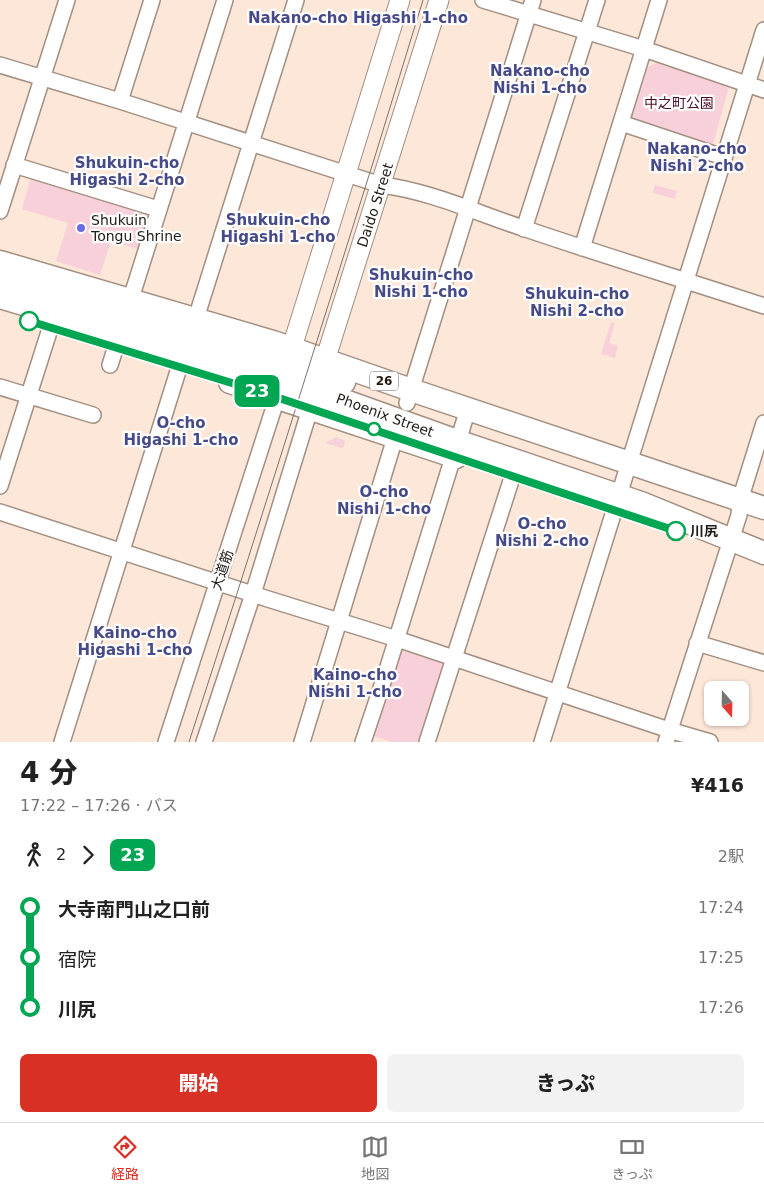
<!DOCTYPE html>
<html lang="ja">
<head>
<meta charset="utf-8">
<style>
  body { margin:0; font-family:"DejaVu Sans","Noto Sans JP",sans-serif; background:#f2f2f2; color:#222; height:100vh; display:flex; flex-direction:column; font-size:19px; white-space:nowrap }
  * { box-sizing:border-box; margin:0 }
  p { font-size:16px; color:#767676 }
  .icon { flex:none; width:28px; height:28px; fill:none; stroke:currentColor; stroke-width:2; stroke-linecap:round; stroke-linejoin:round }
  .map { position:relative; height:742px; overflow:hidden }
  .panel { display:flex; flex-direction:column; background:#fff; flex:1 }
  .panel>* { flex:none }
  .badge { padding:0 10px; border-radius:8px; font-size:18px; line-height:32px }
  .needle { width:32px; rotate:160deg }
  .tools { position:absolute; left:704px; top:681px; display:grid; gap:10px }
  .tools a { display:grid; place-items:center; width:45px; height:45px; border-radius:8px; background:#fff; box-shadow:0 1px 4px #0004; font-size:25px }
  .map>.badge { position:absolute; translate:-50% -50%; box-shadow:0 0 0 2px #fff }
  .legs { display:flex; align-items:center; gap:8px; height:55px; padding:0 20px; font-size:16px }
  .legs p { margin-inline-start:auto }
  .head { display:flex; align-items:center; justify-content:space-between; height:85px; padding:0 20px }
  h1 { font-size:28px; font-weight:800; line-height:38px }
  .primary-button { display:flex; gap:10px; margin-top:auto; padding:10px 20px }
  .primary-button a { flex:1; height:58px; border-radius:8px; background:#d93025; color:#fff; font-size:20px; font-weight:800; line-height:58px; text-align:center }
  .primary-button a+a { background:#f2f2f2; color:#222 }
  ul { padding:0 20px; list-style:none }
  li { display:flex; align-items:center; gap:18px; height:50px; font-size:19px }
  li i { display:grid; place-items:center; width:8px; height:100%; margin:0 6px; background:currentColor }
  li i::after { content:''; width:12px; height:12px; margin:-6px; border:4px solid; border-radius:50%; background:#fff }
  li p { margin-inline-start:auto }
  li:first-child i { background:linear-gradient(#0000 50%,currentColor 0) }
  li:last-child i { background:linear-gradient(currentColor 50%,#0000 0) }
  .tabs { display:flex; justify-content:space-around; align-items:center; height:70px; border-top:1px solid #e0e0e0; background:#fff; font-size:14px; color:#767676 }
  .tabs a { display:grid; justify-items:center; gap:2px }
  .tabs .active { color:#d93025 }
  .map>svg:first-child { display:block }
  .green { fill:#f8d0d9 }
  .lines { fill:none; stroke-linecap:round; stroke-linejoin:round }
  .minor-casing { stroke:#a28f81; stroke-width:18 }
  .major-casing { stroke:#a28f81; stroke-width:21 }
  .highway-casing { stroke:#a28f81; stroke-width:25 }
  .minor { stroke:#fff; stroke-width:15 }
  .major { stroke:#fff; stroke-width:19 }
  .highway { stroke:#fff; stroke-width:22 }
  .tram { stroke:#80736a; stroke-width:1 }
  .line-1-casing { stroke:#fff; stroke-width:11 }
  .line-1 { stroke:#00a651; stroke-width:8 }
  .poi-dot { fill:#6b6be4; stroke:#fff; stroke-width:2 }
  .stop-1-dot { fill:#fff; stroke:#00a651; stroke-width:2.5 }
  .labels { text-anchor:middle; stroke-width:4.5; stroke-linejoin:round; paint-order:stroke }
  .shield { fill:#fff; stroke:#645f5b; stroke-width:1 }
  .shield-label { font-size:12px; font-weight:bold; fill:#211a15 }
  .park-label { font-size:14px; fill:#4b0f25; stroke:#fff }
  .street-label { font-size:14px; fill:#211a15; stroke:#fff }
  .poi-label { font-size:14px; fill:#211a15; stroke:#fff; text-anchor:start }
  .stop-label { font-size:14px; font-weight:bold; fill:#211a15; stroke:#fff; text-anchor:start }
  .neighbourhood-label { font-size:15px; font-weight:bold; fill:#474a88; stroke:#fff }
</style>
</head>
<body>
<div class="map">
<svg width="764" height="742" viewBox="0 0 764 742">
  <rect width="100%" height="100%" fill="#fce7d8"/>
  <path class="green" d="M 657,63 L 729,85 L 729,87 L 713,144 L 709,146 L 634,122 L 631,116 L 648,67 Z
    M 31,177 L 149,213 L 151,218 L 141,250 L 111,241 L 100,275 L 56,261 L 68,223 L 22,209 Z
    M 655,185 L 677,191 L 675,199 L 653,193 Z
    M 611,322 L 615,323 L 609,343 L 618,346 L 615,358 L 601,354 Z
    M 336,437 L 345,441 L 344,446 L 342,448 L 325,443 Z
    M 402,649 L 440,661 L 443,667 L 419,742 L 392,742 L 373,736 L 397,652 Z"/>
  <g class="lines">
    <defs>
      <path id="minor" d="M 483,0 L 644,49 L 764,90
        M 0,65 L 120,101 L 381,185 C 431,191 479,214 526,229 C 605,256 685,280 764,306
        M 120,101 L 152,0
        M 621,123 L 723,157
        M 14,165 L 158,209
        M 0,211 L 67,0
        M 524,229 L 597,0
        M 582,248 L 659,0
        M 193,328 L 296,0
        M 110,365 L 225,0
        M 0,387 L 93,415
        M 407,403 L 533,0
        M 0,486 L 55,313
        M 0,512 L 268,599 L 397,639 L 669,730 L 710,742
        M 697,643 L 764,663
        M 62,742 L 184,352
        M 166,742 L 277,398
        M 204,742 L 253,594 L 310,409
        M 302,742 L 398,428
        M 363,742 L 387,670 L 468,409
        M 427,742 L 517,462
        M 542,742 L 764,30
        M 666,742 L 739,515 L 740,500 L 764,423"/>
      <path id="major" d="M 288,360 L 400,0
        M 321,373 L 439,0"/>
      <path id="highway" d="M 0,262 L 273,342 L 411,390 L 764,508
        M 0,280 L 267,361 L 344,382
        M 0,297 L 334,397 L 457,441 L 641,503 L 764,553
        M 230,382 L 456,457"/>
    </defs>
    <use href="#minor" class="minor-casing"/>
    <use href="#major" class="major-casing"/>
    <use href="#highway" class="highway-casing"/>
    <use href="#minor" class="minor"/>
    <use href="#major" class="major"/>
    <use href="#highway" class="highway"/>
    <path class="tram" d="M 189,742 C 253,546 314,350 376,153 C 392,102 407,51 423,0"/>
  </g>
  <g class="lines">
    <defs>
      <path id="line-1" d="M 29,321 L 258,391 L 676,531"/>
    </defs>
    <use href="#line-1" class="line-1-casing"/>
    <use href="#line-1" class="line-1"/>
  </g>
  <circle class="poi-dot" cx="81" cy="228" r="5"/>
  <g class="stop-1-dot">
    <circle cx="29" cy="321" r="9"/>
    <circle cx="374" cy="429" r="6"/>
    <circle cx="676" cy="531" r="9"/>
  </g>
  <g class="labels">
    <rect class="shield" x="370" y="371.5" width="28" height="19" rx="4"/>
    <g class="shield-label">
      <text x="384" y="385">26</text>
    </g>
    <g class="park-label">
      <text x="679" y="108">中之町公園</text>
    </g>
    <g class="street-label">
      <text transform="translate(375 205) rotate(-72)" y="5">Daido Street</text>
      <text transform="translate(385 415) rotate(20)" y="5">Phoenix Street</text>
      <text transform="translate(222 570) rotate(-72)" y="5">大道筋</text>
    </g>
    <g class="poi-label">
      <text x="91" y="225">Shukuin<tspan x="91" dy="16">Tongu Shrine</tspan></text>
    </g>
    <g class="stop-label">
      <text x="690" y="536">川尻</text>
    </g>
    <g class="neighbourhood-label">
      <text x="358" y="23">Nakano-cho Higashi 1-cho</text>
      <text x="540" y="76">Nakano-cho<tspan x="540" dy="17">Nishi 1-cho</tspan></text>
      <text x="697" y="154">Nakano-cho<tspan x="697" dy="17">Nishi 2-cho</tspan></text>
      <text x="127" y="168">Shukuin-cho<tspan x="127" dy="17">Higashi 2-cho</tspan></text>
      <text x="278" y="225">Shukuin-cho<tspan x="278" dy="17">Higashi 1-cho</tspan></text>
      <text x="421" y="280">Shukuin-cho<tspan x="421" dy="17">Nishi 1-cho</tspan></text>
      <text x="577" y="299">Shukuin-cho<tspan x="577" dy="17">Nishi 2-cho</tspan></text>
      <text x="181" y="428">O-cho<tspan x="181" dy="17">Higashi 1-cho</tspan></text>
      <text x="384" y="497">O-cho<tspan x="384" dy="17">Nishi 1-cho</tspan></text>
      <text x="542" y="529">O-cho<tspan x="542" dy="17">Nishi 2-cho</tspan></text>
      <text x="135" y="638">Kaino-cho<tspan x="135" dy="17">Higashi 1-cho</tspan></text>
      <text x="355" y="680">Kaino-cho<tspan x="355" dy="17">Nishi 1-cho</tspan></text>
    </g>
  </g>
</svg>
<div class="tools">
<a><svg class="needle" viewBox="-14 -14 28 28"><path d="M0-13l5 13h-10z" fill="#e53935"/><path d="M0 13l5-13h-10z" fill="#767676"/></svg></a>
</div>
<b class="badge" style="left:257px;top:391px;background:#00a651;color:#fff">23</b>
</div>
<section class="panel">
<div class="head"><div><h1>4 分</h1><p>17:22 – 17:26 · バス</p></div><b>¥416</b></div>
<div class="legs"><svg class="icon" aria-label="walk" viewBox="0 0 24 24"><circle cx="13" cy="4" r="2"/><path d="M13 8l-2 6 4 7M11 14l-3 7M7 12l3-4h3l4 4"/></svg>2<svg class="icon" aria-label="forward" viewBox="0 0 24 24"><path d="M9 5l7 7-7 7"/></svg><b class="badge" style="background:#00a651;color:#fff">23</b><p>2駅</p></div>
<ul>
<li><i style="color:#00a651"></i><b>大寺南門山之口前</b><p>17:24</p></li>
<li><i style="color:#00a651"></i><span>宿院</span><p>17:25</p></li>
<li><i style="color:#00a651"></i><b>川尻</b><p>17:26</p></li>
</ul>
<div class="primary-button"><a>開始</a><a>きっぷ</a></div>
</section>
<nav class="tabs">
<a class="active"><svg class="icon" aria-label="directions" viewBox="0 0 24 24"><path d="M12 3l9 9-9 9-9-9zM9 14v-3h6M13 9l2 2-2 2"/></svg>経路</a>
<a><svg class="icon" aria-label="map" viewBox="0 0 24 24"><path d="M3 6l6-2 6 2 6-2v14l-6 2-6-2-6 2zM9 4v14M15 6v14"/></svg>地図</a>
<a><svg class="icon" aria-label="tickets" viewBox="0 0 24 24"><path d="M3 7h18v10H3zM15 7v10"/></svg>きっぷ</a>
</nav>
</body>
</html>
